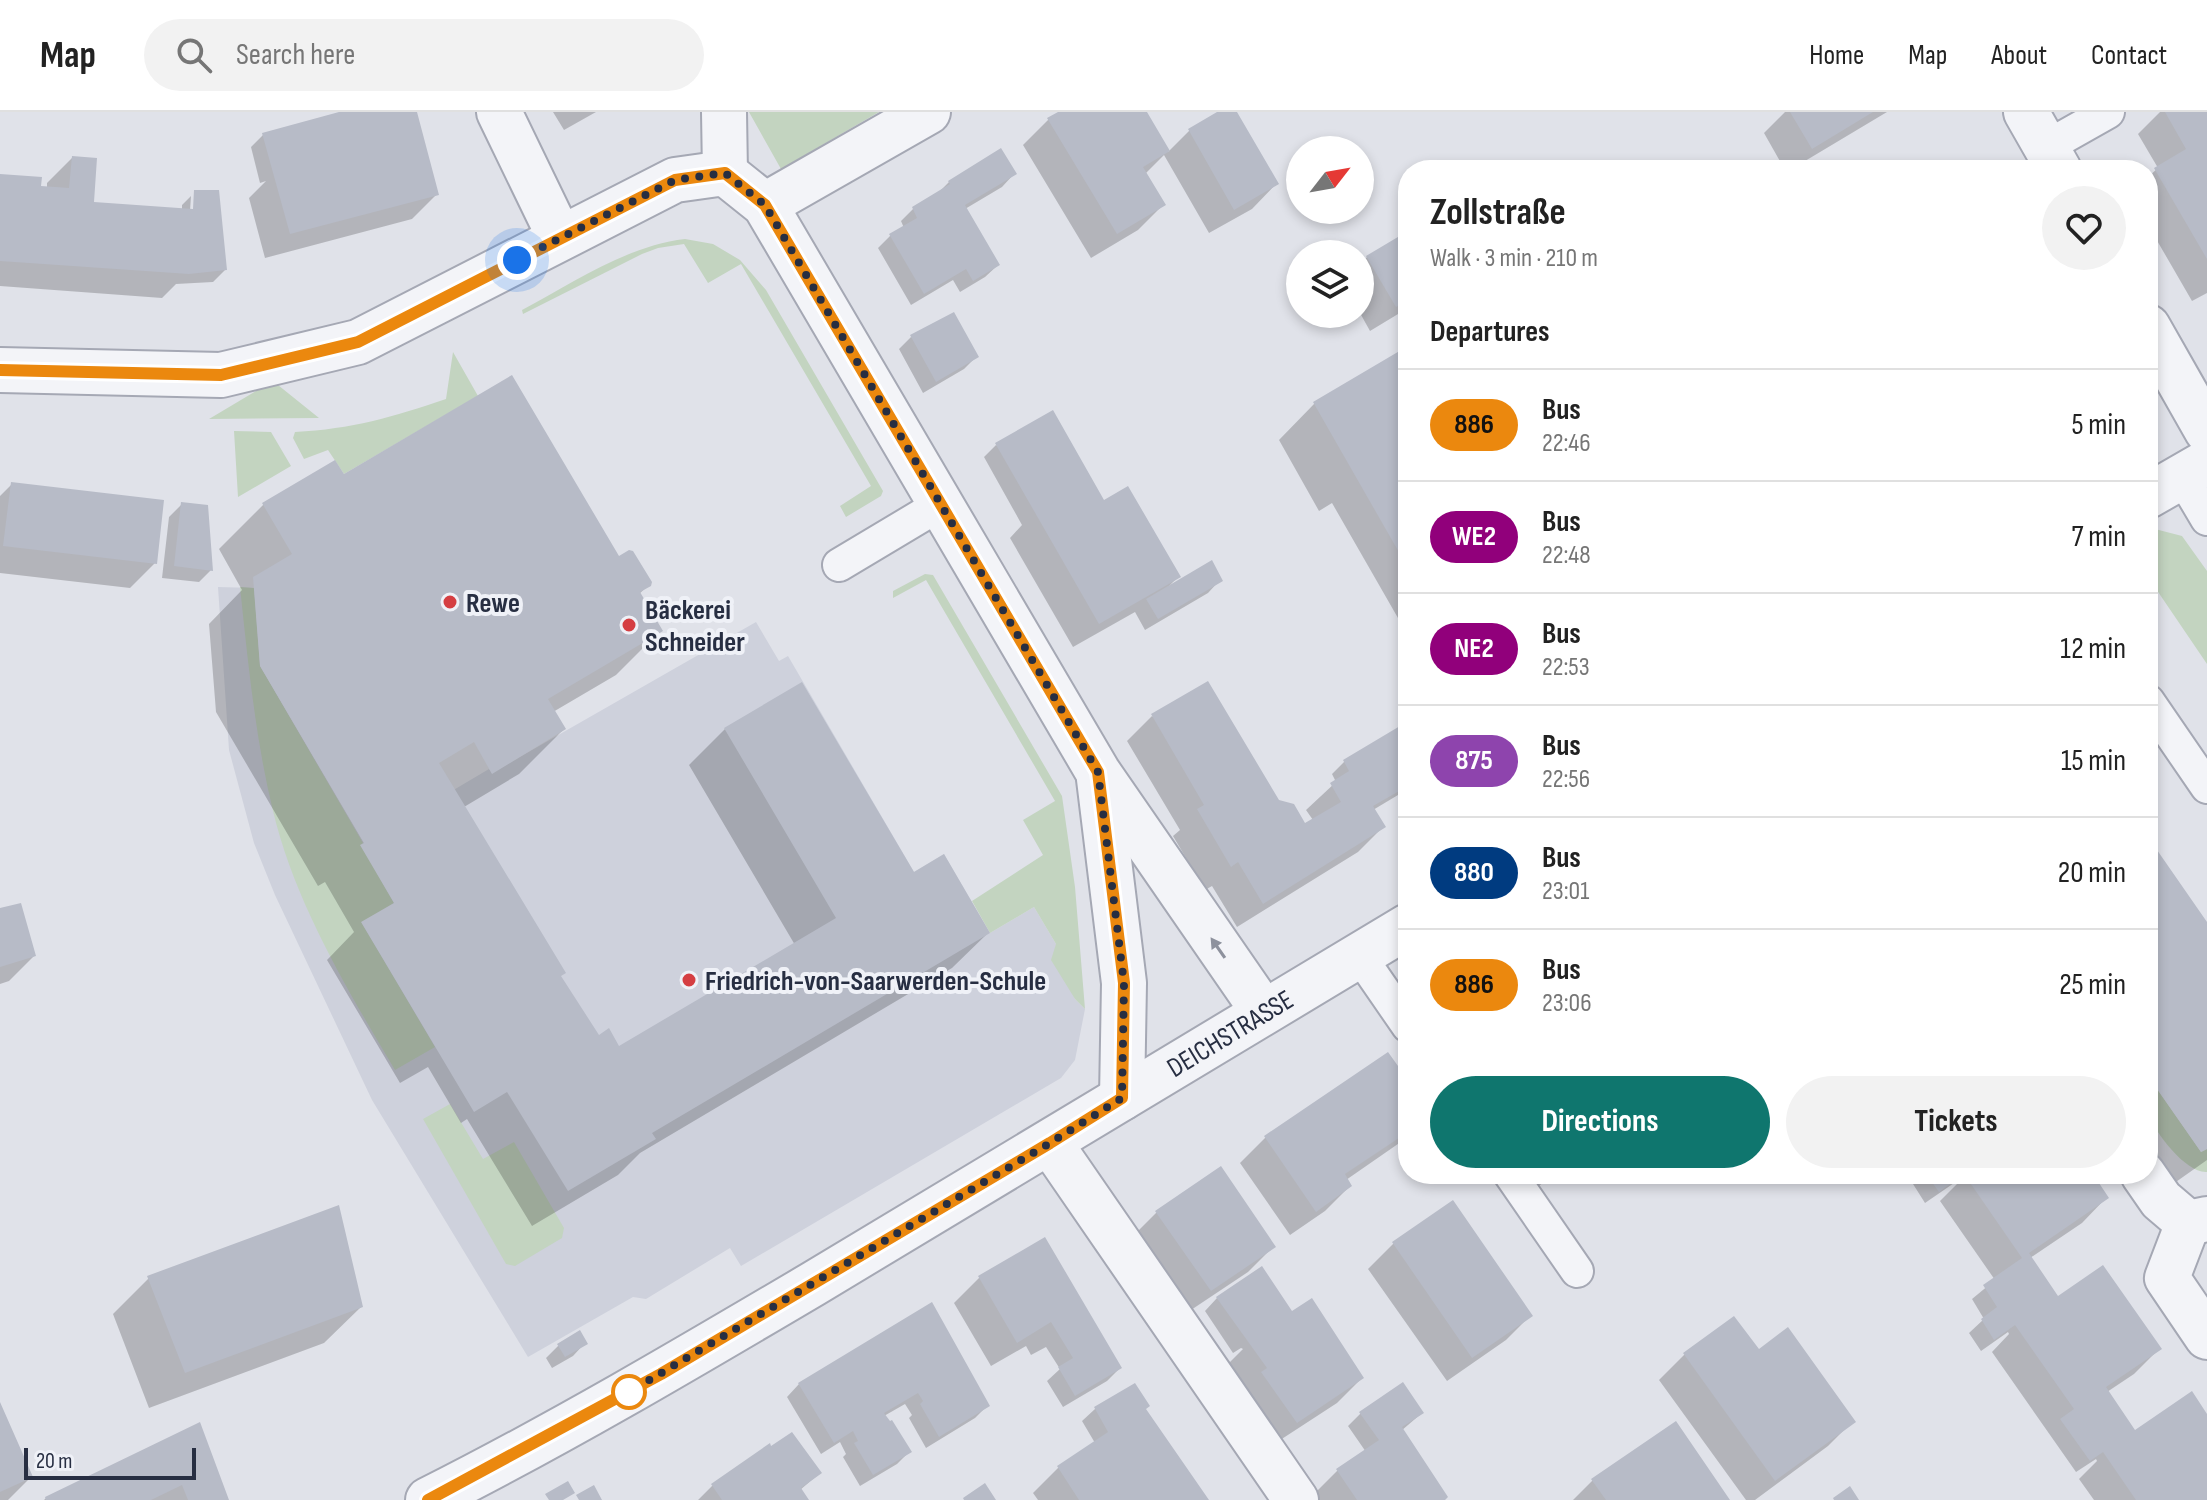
<!DOCTYPE html>
<html lang="en">
<head>
<meta charset="utf-8">
<style>
  body { margin:0; font-family:"Sofia Sans Condensed",sans-serif; background:#f2f2f2; color:#222; height:100vh; display:flex; flex-direction:column; font-size:30px; white-space:nowrap }
  * { box-sizing:border-box; margin:0 }
  p { font-size:26px; color:#767676 }
  .icon { flex:none; width:44px; height:44px; fill:none; stroke:currentColor; stroke-width:2; stroke-linecap:round; stroke-linejoin:round }
  .map { position:relative; flex:1; overflow:hidden }
  .details { position:absolute; left:1398px; top:48px; width:760px; height:1024px; display:flex; flex-direction:column; background:#fff; border-radius:32px; box-shadow:0 4px 12px #0003 }
  .details>* { flex:none }
  .badge { padding:0 16px; border-radius:26px; font-size:28px; line-height:52px }
  .needle { width:52px; rotate:59deg }
  .fabs { position:absolute; left:1286px; top:24px; display:grid; gap:16px }
  .fabs a { display:grid; place-items:center; width:88px; height:88px; border-radius:50%; background:#fff; box-shadow:0 4px 12px #0003; font-size:40px }
  .scale { position:absolute; left:24px; bottom:20px; width:172px; box-sizing:border-box; padding-left:8px; border:4px solid #272e42; border-top:0; font-size:22px; line-height:28px; white-space:nowrap; color:#272e42; -webkit-text-stroke:6px #eff1f7; paint-order:stroke }
  .you { position:absolute; width:40px; height:40px; margin:-20px; border:6px solid #fff; border-radius:50%; background:#1a73e8; box-shadow:0 0 0 12px #1a73e833 }
  .map>.badge { position:absolute; translate:-50% -50%; box-shadow:0 0 0 4px #fff }
  h2 { padding:0 32px; font-size:30px; line-height:72px }
  .round { display:grid; place-items:center; flex:none; width:84px; height:84px; border-radius:42px; background:#f2f2f2 }
  .summary { display:flex; align-items:center; justify-content:space-between; height:136px; padding:0 32px }
  h1 { font-size:38px; font-weight:700; line-height:60px }
  .cta { display:flex; gap:16px; margin-top:auto; padding:16px 32px }
  .cta a { flex:1; height:92px; border-radius:48px; background:#0f766e; color:#fff; font-size:32px; font-weight:700; line-height:92px; text-align:center }
  .cta a+a { background:#f2f2f2; color:#222 }
  ul { padding:0; list-style:none }
  li { display:flex; align-items:center; gap:24px; height:112px; padding:0 32px; border-top:2px solid #e0e0e0 }
  li div { flex:1 }
  li b { display:block; font-size:30px }
  li em { font-style:normal }
  li .badge { min-width:88px; font-weight:700; text-align:center }
  header { display:flex; align-items:center; gap:48px; box-sizing:border-box; height:112px; padding:0 40px; background:#fff; border-bottom:2px solid #e0e0e0 }
  header strong { font-size:38px }
  nav { display:flex; gap:44px; margin-inline-start:auto; font-size:28px }
  .search { width:560px; height:72px; background:#f2f2f2; display:flex; align-items:center; gap:20px; box-sizing:border-box; padding:0 28px; border-radius:44px; color:#767676; font-size:30px }
  .map>svg:first-child { display:block }
  .built { fill:#ced1dc }
  .green { fill:#c3d4c0 }
  .shadow { fill:#0003 }
  .building { fill:#b7bbc7 }
  .lines { fill:none; stroke-linecap:round; stroke-linejoin:round }
  .service-casing { stroke:#a5a8b4; stroke-width:36 }
  .minor-casing { stroke:#a5a8b4; stroke-width:48 }
  .service { stroke:#f3f4f8; stroke-width:32 }
  .minor { stroke:#f3f4f8; stroke-width:44 }
  .oneway { fill:#8d919d }
  .line-casing { stroke:#fff; stroke-width:18 }
  .line { stroke:#eb880e; stroke-width:12 }
  .walk { stroke:#272e42; stroke-width:8; stroke-dasharray:0 14.4 }
  .poi-dot { fill:#d53e42; stroke:#eff1f7; stroke-width:3 }
  .stop-dot { fill:#fff; stroke:#eb880e; stroke-width:4 }
  .labels { text-anchor:middle; stroke-width:8; stroke-linejoin:round; paint-order:stroke }
  .poi-label { font-size:28px; font-weight:bold; fill:#272e42; stroke:#eff1f7; text-anchor:start }
  .street-label { font-size:28px; fill:#272e42; stroke:#eff1f7 }
</style>
</head>
<body>
<header>
<strong>Map</strong>
<div class="search"><svg class="icon" aria-label="search" viewBox="0 0 24 24"><circle cx="10" cy="10" r="6"/><path d="M15 15l6 6"/></svg>Search here</div>
<nav><a>Home</a><a>Map</a><a>About</a><a>Contact</a></nav>
</header>
<div class="map">
<svg width="2207" height="1388" viewBox="0 0 2207 1388">
  <rect width="100%" height="100%" fill="#e0e2e9"/>
  <path class="built" d="M 218,475 L 254,476 L 260,554 L 364,731 L 489,657 L 492,661 L 756,510 L 779,549 L 788,544 L 914,760 L 944,742 L 990,821 L 1034,795 L 1056,832 L 1075,887 L 1085,897 L 1075,948 L 1061,966 L 741,1154 L 730,1136 L 646,1187 L 633,1185 L 528,1245 L 372,988 L 275,783 L 254,731 L 229,638 Z"/>
  <path class="green" d="M 749,0 L 879,0 L 781,57 Z
    M 685,127 L 713,132 L 740,148 L 766,178 L 883,379 L 881,384 L 846,405 L 840,394 L 871,374 L 741,152 L 708,171 L 684,132 L 658,136 L 642,142 L 523,202 L 522,198 C 573,171 626,134 685,127 Z
    M 453,240 L 478,284 L 344,362 L 328,338 L 304,347 L 293,326 L 295,320 C 352,317 393,305 446,287 Z
    M 273,269 L 319,306 L 209,307 Z
    M 234,319 L 271,320 L 291,354 L 238,385 Z
    M 2155,417 L 2182,424 L 2207,459 L 2207,552 L 2152,471 L 2148,473 L 2148,418 Z
    M 925,462 L 933,463 L 1062,684 L 1075,775 L 1085,897 L 1075,887 L 1051,848 L 1056,832 L 1034,795 L 990,821 L 972,789 L 1043,743 L 1023,708 L 1055,689 L 926,468 L 893,486 L 893,479 Z
    M 240,475 L 254,476 L 260,554 L 363,731 L 361,733 L 394,791 L 362,811 L 435,935 L 395,958 C 347,877 295,791 273,699 C 255,625 248,550 240,475 Z
    M 2148,964 L 2201,1040 L 2207,1037 L 2207,1060 C 2187,1062 2155,1021 2149,1003 C 2145,993 2148,975 2148,964 Z
    M 450,992 L 483,1047 L 514,1030 L 564,1116 L 562,1126 L 515,1154 L 506,1152 L 423,1007 Z"/>
  <path class="shadow" d="M 346,0 L 415,0 L 437,82 L 412,107 L 265,146 L 249,86 L 266,69 L 260,71 L 251,35 L 263,23 Z
    M 553,0 L 596,0 L 564,18 Z
    M 1061,0 L 1144,0 L 1168,40 L 1189,19 L 1221,0 L 1235,0 L 1276,72 L 1252,97 L 1209,121 L 1164,43 L 1145,62 L 1163,93 L 1138,118 L 1091,146 L 1023,33 L 1048,8 Z
    M 1785,0 L 1887,0 L 1790,58 L 1785,58 L 1764,21 Z
    M 2160,0 L 2207,0 L 2207,181 L 2192,189 L 2148,113 L 2148,65 L 2158,56 L 2138,22 Z
    M 72,46 L 95,47 L 92,92 L 182,98 L 182,93 L 191,84 L 190,99 L 194,99 L 194,80 L 217,80 L 225,158 L 213,170 L 176,172 L 162,186 L 0,174 L 0,64 L 40,67 L 39,76 L 47,77 L 47,71 Z
    M 1014,62 L 1002,75 L 965,97 L 998,153 L 985,165 L 960,180 L 953,168 L 911,193 L 878,136 L 890,124 L 904,116 L 901,109 L 913,97 L 938,81 L 949,70 Z
    M 1408,121 L 1408,196 L 1370,219 L 1360,201 L 1360,153 L 1367,145 Z
    M 911,225 L 976,245 L 964,257 L 923,281 L 899,237 Z
    M 1408,236 L 1408,500 L 1398,506 L 1332,391 L 1319,399 L 1279,328 L 1314,292 Z
    M 996,333 L 1104,390 L 1178,465 L 1168,475 L 1220,468 L 1208,481 L 1145,518 L 1135,500 L 1073,535 L 1010,426 L 1022,413 L 984,345 Z
    M 343,365 L 618,447 L 649,473 L 639,482 L 661,518 L 616,563 L 553,600 L 564,617 L 519,662 L 464,695 L 560,865 L 598,925 L 618,937 L 795,833 L 689,653 L 725,617 L 988,821 L 952,856 L 640,1041 L 618,1063 L 532,1114 L 467,1007 L 461,1011 L 428,955 L 400,971 L 327,848 L 354,820 L 325,770 L 318,774 L 216,600 L 209,512 L 242,478 L 219,437 L 264,392 Z
    M 12,372 L 155,451 L 130,476 L 0,461 L 0,384 Z
    M 182,392 L 211,458 L 199,470 L 162,466 L 169,405 Z
    M 1152,604 L 1278,690 L 1304,713 L 1313,708 L 1306,698 L 1336,670 L 1332,662 L 1344,650 L 1408,632 L 1408,677 L 1373,698 L 1383,715 L 1358,740 L 1237,815 L 1212,774 L 1205,778 L 1173,724 L 1180,718 L 1127,629 Z
    M 2148,728 L 2207,813 L 2207,1048 L 2156,1084 L 2148,1062 Z
    M 0,798 L 34,844 L 9,869 L 0,872 Z
    M 1388,942 L 1408,972 L 1408,1025 L 1346,1068 L 1350,1074 L 1325,1099 L 1290,1123 L 1240,1051 L 1265,1026 Z
    M 1221,1057 L 1273,1135 L 1248,1160 L 1185,1202 L 1131,1126 L 1156,1101 Z
    M 1490,1062 L 1556,1062 L 1511,1093 Z
    M 1922,1062 L 2090,1062 L 2106,1086 L 2082,1111 L 2030,1146 L 2057,1187 L 2159,1237 L 2134,1262 L 2107,1280 L 2127,1324 L 2207,1305 L 2207,1388 L 2094,1388 L 2079,1367 L 2097,1349 L 2096,1347 L 2076,1360 L 1992,1240 L 2009,1222 L 2008,1220 L 1981,1239 L 1969,1221 L 1984,1207 L 1972,1187 L 1995,1168 L 1940,1089 L 1959,1070 L 1957,1069 L 1925,1091 L 1913,1072 Z
    M 1452,1091 L 1531,1203 L 1506,1228 L 1447,1269 L 1368,1157 L 1393,1132 Z
    M 1045,1127 L 1120,1256 L 1107,1269 L 1063,1295 L 1047,1269 L 1060,1257 L 1046,1235 L 1031,1243 L 1026,1234 L 991,1254 L 954,1191 L 979,1166 Z
    M 149,1166 L 361,1195 L 324,1231 L 149,1296 L 113,1202 Z
    M 1217,1186 L 1290,1199 L 1362,1266 L 1337,1291 L 1271,1334 L 1224,1256 L 1243,1237 L 1241,1236 L 1233,1241 L 1205,1199 Z
    M 932,1192 L 987,1294 L 975,1306 L 926,1336 L 909,1306 L 912,1303 L 905,1292 L 884,1304 L 909,1340 L 897,1352 L 860,1374 L 843,1345 L 846,1342 L 840,1330 L 821,1342 L 787,1285 L 799,1272 Z
    M 1734,1207 L 1758,1239 L 1853,1309 L 1828,1334 L 1755,1388 L 1746,1388 L 1659,1268 L 1684,1243 Z
    M 585,1231 L 573,1244 L 552,1256 L 546,1246 L 558,1234 Z
    M 1134,1274 L 1144,1297 L 1206,1388 L 1038,1388 L 1033,1381 L 1058,1356 L 1095,1331 L 1082,1309 L 1095,1297 Z
    M 0,1295 L 31,1365 L 8,1388 L 0,1388 Z
    M 1361,1301 L 1422,1301 L 1401,1319 L 1443,1388 L 1315,1388 L 1312,1384 L 1337,1359 L 1366,1340 L 1348,1314 Z
    M 199,1313 L 227,1388 L 44,1388 L 46,1386 Z
    M 820,1361 L 800,1378 L 807,1388 L 698,1388 L 712,1374 Z
    M 1593,1368 L 1728,1388 L 1573,1388 Z"/>
  <path class="building" d="M 339,0 L 417,0 L 439,83 L 290,122 L 262,21 Z
    M 1058,0 L 1147,0 L 1170,39 L 1143,55 L 1166,93 L 1117,122 L 1047,6 Z
    M 1217,0 L 1237,0 L 1279,72 L 1234,98 L 1188,17 Z
    M 1790,0 L 1873,0 L 1812,37 Z
    M 2165,0 L 2207,0 L 2207,147 L 2154,56 L 2186,37 Z
    M 1001,36 L 1017,62 L 965,93 L 1000,153 L 973,169 L 966,157 L 924,182 L 889,122 L 917,106 L 912,95 L 950,72 L 948,69 Z
    M 72,44 L 97,46 L 94,90 L 193,97 L 194,78 L 219,78 L 227,158 L 189,162 L 0,149 L 0,62 L 42,65 L 41,74 L 69,76 Z
    M 1408,119 L 1408,188 L 1396,195 L 1366,144 Z
    M 954,200 L 979,245 L 936,270 L 910,223 Z
    M 1408,234 L 1408,456 L 1313,290 Z
    M 512,263 L 619,444 L 629,438 L 633,439 L 652,470 L 651,474 L 640,480 L 663,519 L 548,587 L 566,617 L 492,662 L 474,630 L 439,651 L 566,861 L 561,864 L 599,923 L 609,916 L 619,934 L 836,806 L 724,616 L 802,570 L 914,760 L 944,742 L 990,821 L 652,1021 L 656,1027 L 568,1079 L 507,980 L 474,1000 L 361,810 L 394,791 L 360,733 L 364,731 L 260,554 L 253,465 L 292,442 L 262,391 L 335,348 L 344,362 Z
    M 1053,298 L 1104,388 L 1128,374 L 1181,465 L 1099,512 L 995,331 Z
    M 11,370 L 164,388 L 157,452 L 3,434 Z
    M 181,390 L 208,393 L 213,459 L 174,454 Z
    M 1212,448 L 1223,469 L 1158,507 L 1146,487 Z
    M 1208,569 L 1279,688 L 1294,692 L 1305,711 L 1341,690 L 1330,671 L 1349,659 L 1343,648 L 1400,614 L 1408,628 L 1408,674 L 1373,694 L 1386,715 L 1263,792 L 1238,750 L 1231,755 L 1197,697 L 1204,693 L 1151,602 Z
    M 2148,725 L 2207,810 L 2207,1037 L 2201,1040 L 2148,964 Z
    M 21,791 L 36,844 L 0,855 L 0,796 Z
    M 1388,940 L 1408,968 L 1408,1020 L 1345,1062 L 1352,1074 L 1316,1100 L 1264,1024 Z
    M 1221,1054 L 1276,1135 L 1211,1179 L 1155,1099 Z
    M 1926,1062 L 2093,1062 L 2109,1086 L 2029,1141 L 2058,1184 L 2103,1153 L 2162,1237 L 2106,1275 L 2135,1318 L 2192,1279 L 2207,1302 L 2207,1388 L 2136,1388 L 2103,1340 L 2090,1349 L 2060,1307 L 2074,1297 L 2015,1213 L 1994,1228 L 1981,1207 L 1997,1195 L 1983,1173 L 2022,1146 L 1964,1062 L 1939,1080 Z
    M 1453,1088 L 1533,1204 L 1472,1246 L 1392,1130 Z
    M 339,1093 L 363,1195 L 185,1261 L 147,1164 Z
    M 1045,1125 L 1122,1256 L 1075,1284 L 1058,1255 L 1073,1246 L 1051,1210 L 1017,1231 L 978,1164 Z
    M 1262,1154 L 1292,1199 L 1312,1186 L 1364,1266 L 1297,1311 L 1261,1260 L 1267,1256 L 1216,1185 Z
    M 932,1190 L 990,1294 L 939,1325 L 920,1292 L 923,1289 L 918,1281 L 884,1301 L 890,1309 L 892,1308 L 912,1340 L 873,1363 L 854,1331 L 858,1329 L 853,1319 L 834,1331 L 798,1271 Z
    M 1734,1204 L 1759,1237 L 1788,1215 L 1856,1310 L 1775,1369 L 1683,1241 Z
    M 580,1218 L 588,1232 L 565,1245 L 557,1232 Z
    M 1403,1270 L 1424,1301 L 1402,1315 L 1448,1385 L 1445,1388 L 1357,1388 L 1336,1357 L 1379,1328 L 1359,1300 Z
    M 1135,1271 L 1150,1294 L 1146,1297 L 1209,1388 L 1079,1388 L 1057,1354 L 1108,1320 L 1094,1295 Z
    M 0,1290 L 33,1365 L 0,1380 Z
    M 1676,1309 L 1730,1388 L 1606,1388 L 1591,1367 Z
    M 200,1310 L 229,1388 L 188,1388 L 182,1373 L 151,1388 L 46,1388 L 45,1385 Z
    M 792,1320 L 822,1361 L 801,1376 L 809,1388 L 722,1388 L 711,1372 L 770,1331 L 771,1334 Z
    M 568,1369 L 575,1381 L 563,1388 L 549,1388 L 545,1382 Z
    M 985,1371 L 996,1388 L 964,1388 L 963,1386 Z
    M 594,1373 L 602,1388 L 579,1388 L 576,1383 Z
    M 1850,1374 L 1859,1388 L 1834,1388 L 1833,1386 Z"/>
  <g class="lines">
    <defs>
      <path id="service" d="M 2046,35 L 2108,0
        M 2182,365 L 2207,407
        M 839,453 L 941,392
        M 2148,589 L 2207,675
        M 1359,843 L 1408,914
        M 1510,1062 L 1577,1159"/>
      <g id="minor">
        <path d="M 499,0 L 560,126"/>
        <path d="M 724,0 L 725,61"/>
        <path d="M 2026,0 L 2059,58"/>
        <path d="M 765,93 L 928,0"/>
        <path d="M 2148,215 L 2207,319"/>
        <path d="M 0,258 L 221,263 L 358,230 L 675,68 L 725,61 L 765,93 L 1098,660 L 1263,899"/>
        <path d="M 2148,384 L 2207,350"/>
        <path d="M 1099,667 L 1124,871 L 1122,986"/>
        <path d="M 1050,1031 L 1296,1388"/>
        <path d="M 2143,1062 L 2161,1088 L 2188,1111 L 2207,1107"/>
        <path d="M 2188,1111 L 2167,1166 L 2207,1225"/>
        <path id="s1" d="M 428,1388 C 559,1322 686,1247 813,1172 C 1012,1054 1209,932 1408,814"/>
      </g>
    </defs>
    <use href="#service" class="service-casing"/>
    <use href="#minor" class="minor-casing"/>
    <use href="#service" class="service"/>
    <use href="#minor" class="minor"/>
  </g>
  <defs><path id="oneway-solid" d="M-6-.8H1V-3.2L6.5 0L1 3.2V.8H-6Z" transform="scale(2)"/></defs>
  <use class="oneway" href="#oneway-solid" transform="translate(1218 836) rotate(-125)"/>
  <g class="lines">
    <defs>
      <path id="line" d="M 0,258 L 221,263 L 358,230 L 675,68 L 725,61 L 765,93 L 1098,660 L 1124,871 L 1122,986 L 1050,1031 L 661,1262 L 428,1388"/>
    </defs>
    <use href="#line" class="line-casing"/>
    <use href="#line" class="line"/>
    <path class="walk" d="M 517,148 L 675,68 L 725,61 L 765,93 L 1098,660 L 1124,871 L 1122,986 L 1050,1031 L 629,1280"/>
  </g>
  <g class="poi-dot">
    <circle cx="450" cy="490" r="8"/>
    <circle cx="629" cy="513" r="8"/>
    <circle cx="689" cy="868" r="8"/>
  </g>
  <circle class="stop-dot" cx="629" cy="1280" r="16"/>
  <g class="labels">
    <g class="poi-label">
      <text x="466" y="500">Rewe</text>
      <text x="645" y="507">Bäckerei<tspan x="645" dy="32">Schneider</tspan></text>
      <text x="705" y="878">Friedrich-von-Saarwerden-Schule</text>
    </g>
    <g class="street-label">
      <text dy="10" stroke="none"><textPath href="#s1" startOffset="928">DEICHSTRASSE</textPath></text>
    </g>
  </g>
</svg>
<div class="fabs">
<a><svg class="needle" viewBox="-14 -14 28 28"><path d="M0-13l5 13h-10z" fill="#e53935"/><path d="M0 13l5-13h-10z" fill="#767676"/></svg></a>
<a><svg class="icon" aria-label="layers" viewBox="0 0 24 24"><path d="M12 4l9 5-9 5-9-5zM3 14l9 5 9-5"/></svg></a>
</div>
<div class="scale">20 m</div>
<div class="you" style="left:517px;top:148px"></div>
<section class="details">
<div class="summary"><div><h1>Zollstraße</h1><p>Walk · 3 min · 210 m</p></div><a class="round"><svg class="icon" aria-label="heart" viewBox="0 0 24 24"><path d="M12 20l-8-8c-3-5 5-10 8-4 3-6 11-1 8 4z"/></svg></a></div>
<h2>Departures</h2>
<ul>
<li><span class="badge" style="background:#eb880e;color:#111">886</span><div><b>Bus</b><p>22:46</p></div><em>5 min</em></li>
<li><span class="badge" style="background:#91007b;color:#fff">WE2</span><div><b>Bus</b><p>22:48</p></div><em>7 min</em></li>
<li><span class="badge" style="background:#91007b;color:#fff">NE2</span><div><b>Bus</b><p>22:53</p></div><em>12 min</em></li>
<li><span class="badge" style="background:#8e44ad;color:#fff">875</span><div><b>Bus</b><p>22:56</p></div><em>15 min</em></li>
<li><span class="badge" style="background:#003b80;color:#fff">880</span><div><b>Bus</b><p>23:01</p></div><em>20 min</em></li>
<li><span class="badge" style="background:#eb880e;color:#111">886</span><div><b>Bus</b><p>23:06</p></div><em>25 min</em></li>
</ul>
<div class="cta"><a>Directions</a><a>Tickets</a></div>
</section>
</div>
</body>
</html>
